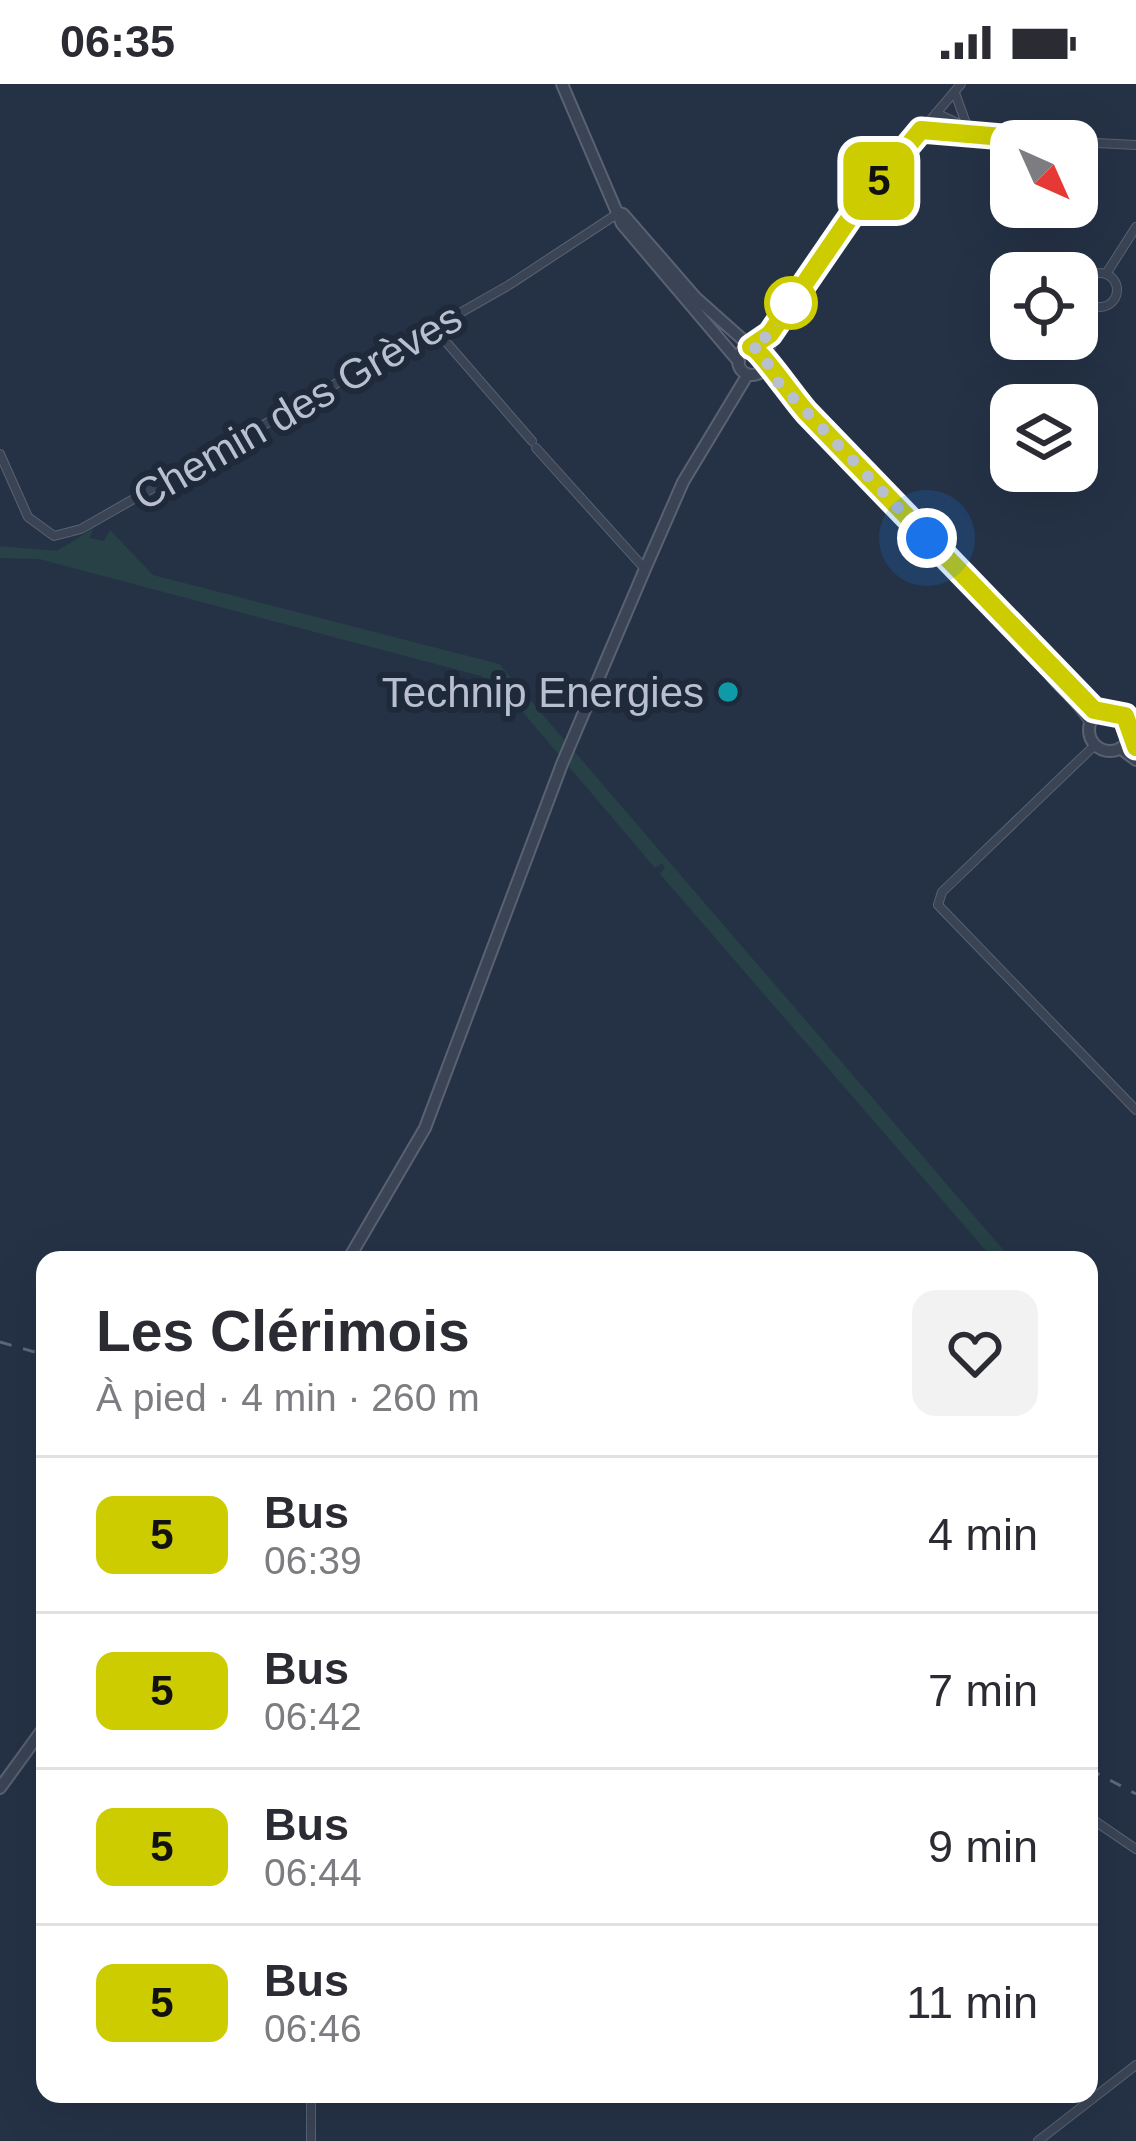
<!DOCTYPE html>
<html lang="fr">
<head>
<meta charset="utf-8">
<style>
  body { margin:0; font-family:Helvetica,sans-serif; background:#f2f2f3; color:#2b2b33; height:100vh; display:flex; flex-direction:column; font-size:45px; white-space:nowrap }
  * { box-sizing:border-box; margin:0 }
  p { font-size:39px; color:#7c7c81 }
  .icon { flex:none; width:66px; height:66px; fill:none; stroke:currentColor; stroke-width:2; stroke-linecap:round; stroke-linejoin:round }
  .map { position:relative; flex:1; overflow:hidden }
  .drawer { position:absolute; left:36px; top:1167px; width:1062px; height:852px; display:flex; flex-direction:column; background:#fff; border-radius:24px; box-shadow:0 12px 48px #0002 }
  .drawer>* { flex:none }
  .badge { padding:0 24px; border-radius:18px; font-size:42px; line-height:78px }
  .needle { width:78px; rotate:135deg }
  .tools { position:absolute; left:990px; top:36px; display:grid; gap:24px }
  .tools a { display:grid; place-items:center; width:108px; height:108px; border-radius:24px; background:#fff; box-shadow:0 12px 48px #0002; font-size:60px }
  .you { position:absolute; width:60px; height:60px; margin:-30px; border:9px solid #fff; border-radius:50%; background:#1a73e8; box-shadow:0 0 0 18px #1a73e833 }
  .map>.badge { position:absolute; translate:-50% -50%; box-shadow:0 0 0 6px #fff }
  .round { display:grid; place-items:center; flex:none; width:126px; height:126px; border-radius:24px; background:#f2f2f3 }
  .summary { display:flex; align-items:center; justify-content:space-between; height:204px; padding:0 60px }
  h1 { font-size:57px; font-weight:600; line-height:90px }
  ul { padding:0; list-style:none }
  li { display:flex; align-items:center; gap:36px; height:156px; padding:0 60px; border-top:3px solid #e1e1e2 }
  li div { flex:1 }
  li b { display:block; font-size:45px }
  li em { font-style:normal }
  li .badge { min-width:132px; font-weight:700; text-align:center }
  .status { display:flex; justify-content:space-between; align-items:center; height:84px; padding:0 60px; background:#fff; direction:ltr }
  .status svg { height:33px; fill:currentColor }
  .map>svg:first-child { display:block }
  .grass { fill:#274146 }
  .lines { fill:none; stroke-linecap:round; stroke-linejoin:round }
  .minor-casing { stroke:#596272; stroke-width:10 }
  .tertiary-casing { stroke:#596272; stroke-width:14 }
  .minor { stroke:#3a4455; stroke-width:8 }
  .tertiary { stroke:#3a4455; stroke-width:10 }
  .rail { stroke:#5c687c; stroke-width:3; stroke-dasharray:12 12; stroke-linecap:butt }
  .line-casing { stroke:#fff; stroke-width:27 }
  .line { stroke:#cc0; stroke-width:18 }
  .walk { stroke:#b8bfce; stroke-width:12; stroke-dasharray:0 21.6 }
  .stop-dot { fill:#fff; stroke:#cc0; stroke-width:6 }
  .culture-dot { fill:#0f9aa8; stroke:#1e293a; stroke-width:4.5 }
  .labels { text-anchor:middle; stroke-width:12; stroke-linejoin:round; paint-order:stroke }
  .street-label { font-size:42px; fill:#b8bfce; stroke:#1e293a }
  .poi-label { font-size:42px; fill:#b8bfce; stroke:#1e293a; text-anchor:end }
</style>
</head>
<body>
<div class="status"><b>06:35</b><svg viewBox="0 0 49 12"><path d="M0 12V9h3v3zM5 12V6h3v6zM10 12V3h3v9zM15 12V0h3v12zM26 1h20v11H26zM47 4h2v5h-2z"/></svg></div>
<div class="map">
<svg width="1136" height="2057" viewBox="0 0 1136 2057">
  <rect width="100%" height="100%" fill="#253246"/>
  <path class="grass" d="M 94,444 L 89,454 L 104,457 L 110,446 L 153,491 L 499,580 L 1012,1176 L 994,1176 L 660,790 L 665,784 L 662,779 L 655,784 L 509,612 L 481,592 L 39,475 L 0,474 L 0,462 L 57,467 Z"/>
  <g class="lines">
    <defs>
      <path id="minor" d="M 955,9 L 968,45
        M 936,29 L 983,51
        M 921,46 L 970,54 L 1052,57
        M 1077,58 L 1136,61
        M1083 206a17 17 0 1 1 34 0a17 17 0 1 1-34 0Z
        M 1106,190 L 1136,143
        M 434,244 L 532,357
        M 751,263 L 770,251 L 860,119 L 961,0
        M 766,274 L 778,247
        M 536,364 L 645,485
        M 0,370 L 28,433 L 54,452 L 81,445 L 509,201 L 620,128
        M 1040,572 C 1044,598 1079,616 1090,641
        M 1095,661 L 942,808 L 938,821 L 1136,1026
        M 1089,1733 L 1136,1765
        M 311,2010 L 311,2057
        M 1038,2057 L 1136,1981"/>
      <path id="tertiary" d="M 562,0 L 622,140 L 739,278
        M 623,130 L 696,214 L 751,263
        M738 277a14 14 0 1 1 28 0a14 14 0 1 1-28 0Z
        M 766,277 L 775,296 L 824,348 L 1097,629
        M1089 646a21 21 0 1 1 42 0a21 21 0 1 1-42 0Z
        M 1120,664 L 1136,676
        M 348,1176 L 425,1044 L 562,680 L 645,485 L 683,398 L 748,290
        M 0,1704 L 45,1642"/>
    </defs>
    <use href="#minor" class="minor-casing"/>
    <use href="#tertiary" class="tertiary-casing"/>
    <use href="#minor" class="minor"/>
    <use href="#tertiary" class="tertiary"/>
    <path class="rail" d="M 0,1258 L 45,1271
      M 1089,1685 L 1136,1710"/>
  </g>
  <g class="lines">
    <defs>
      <path id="line" d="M 1051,57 L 921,46 L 860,119 L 770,250 L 751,263 C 761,266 794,315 807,329 L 1094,626 L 1125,632 L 1136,663"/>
    </defs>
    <use href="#line" class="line-casing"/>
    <use href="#line" class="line"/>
    <path class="walk" d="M 791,219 L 770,250 L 751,263 L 760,265 L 776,296 L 927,454"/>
  </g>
  <circle class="stop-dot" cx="791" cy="219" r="24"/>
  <circle class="culture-dot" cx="728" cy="608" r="12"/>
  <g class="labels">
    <g class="street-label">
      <text transform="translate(297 322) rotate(-30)" y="15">Chemin des Grèves</text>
    </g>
    <g class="poi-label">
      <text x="704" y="623">Technip Energies</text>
    </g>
  </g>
</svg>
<div class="tools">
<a><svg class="needle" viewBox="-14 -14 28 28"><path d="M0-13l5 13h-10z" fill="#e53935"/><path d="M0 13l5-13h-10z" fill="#7c7c81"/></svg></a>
<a><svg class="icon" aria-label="locate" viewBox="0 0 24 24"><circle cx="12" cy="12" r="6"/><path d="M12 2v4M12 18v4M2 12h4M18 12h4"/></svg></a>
<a><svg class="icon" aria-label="layers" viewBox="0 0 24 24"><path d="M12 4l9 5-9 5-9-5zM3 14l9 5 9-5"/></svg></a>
</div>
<div class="you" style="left:927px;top:454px"></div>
<b class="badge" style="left:879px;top:97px;background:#cc0;color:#111">5</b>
<section class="drawer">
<div class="summary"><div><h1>Les Clérimois</h1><p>À pied · 4 min · 260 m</p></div><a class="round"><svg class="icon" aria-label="heart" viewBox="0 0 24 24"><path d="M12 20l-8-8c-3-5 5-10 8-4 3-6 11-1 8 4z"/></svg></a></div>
<ul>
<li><span class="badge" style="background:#cc0;color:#111">5</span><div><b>Bus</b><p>06:39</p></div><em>4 min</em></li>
<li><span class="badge" style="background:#cc0;color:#111">5</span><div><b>Bus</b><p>06:42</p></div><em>7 min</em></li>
<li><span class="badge" style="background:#cc0;color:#111">5</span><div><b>Bus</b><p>06:44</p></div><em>9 min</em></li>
<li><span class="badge" style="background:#cc0;color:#111">5</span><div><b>Bus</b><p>06:46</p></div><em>11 min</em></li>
</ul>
</section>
</div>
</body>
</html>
